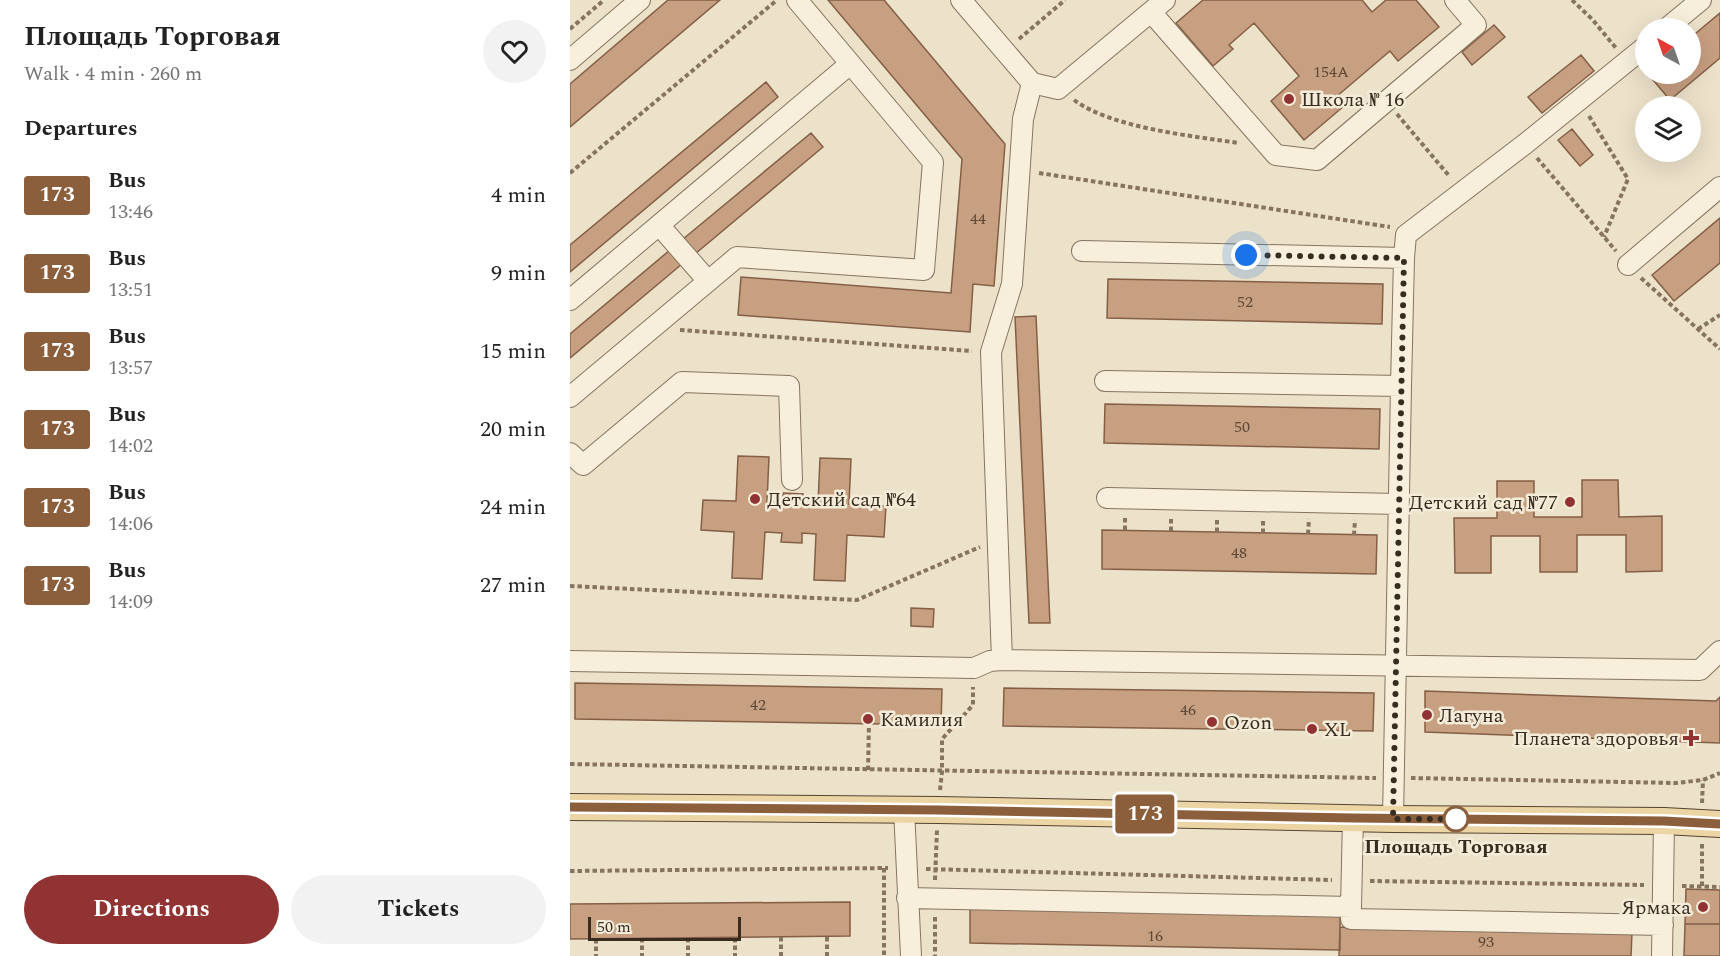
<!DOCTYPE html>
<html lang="en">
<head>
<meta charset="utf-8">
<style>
  body { margin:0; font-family:Spectral,serif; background:#f2f2f2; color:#222; height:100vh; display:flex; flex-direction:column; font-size:22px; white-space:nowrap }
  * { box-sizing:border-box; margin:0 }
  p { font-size:20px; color:#767676 }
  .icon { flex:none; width:33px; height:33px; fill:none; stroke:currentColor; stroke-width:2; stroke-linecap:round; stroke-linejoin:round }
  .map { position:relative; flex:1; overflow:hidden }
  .sheet { display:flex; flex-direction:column; background:#fff; width:570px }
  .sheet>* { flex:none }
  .badge { padding:0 12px; border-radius:4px; font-size:21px; line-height:39px }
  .needle { width:39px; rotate:320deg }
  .tools { position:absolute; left:1065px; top:18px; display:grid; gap:12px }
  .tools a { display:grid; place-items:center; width:66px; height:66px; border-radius:50%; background:#fff; box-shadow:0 6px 24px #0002; font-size:30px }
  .scale { position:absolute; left:18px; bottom:15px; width:153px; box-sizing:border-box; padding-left:6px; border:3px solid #382c21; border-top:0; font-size:16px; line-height:21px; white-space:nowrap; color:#382c21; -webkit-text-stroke:4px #f4ecd8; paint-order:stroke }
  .you { position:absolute; width:30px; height:30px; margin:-15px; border:4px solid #fff; border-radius:50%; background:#1a73e8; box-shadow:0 0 0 9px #1a73e833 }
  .map>.badge { position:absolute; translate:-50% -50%; box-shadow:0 0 0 3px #fff }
  h2 { padding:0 24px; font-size:22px; line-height:54px }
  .round { display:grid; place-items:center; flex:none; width:63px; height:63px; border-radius:32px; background:#f2f2f2 }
  .headline { display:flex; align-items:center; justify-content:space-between; height:102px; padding:0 24px }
  h1 { font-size:28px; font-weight:700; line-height:45px }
  .button { display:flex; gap:12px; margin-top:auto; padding:12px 24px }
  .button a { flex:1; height:69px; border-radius:36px; background:#923333; color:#fff; font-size:24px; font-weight:700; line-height:69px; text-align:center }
  .button a+a { background:#f2f2f2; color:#222 }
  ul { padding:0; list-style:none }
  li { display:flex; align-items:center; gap:18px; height:78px; padding:0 24px }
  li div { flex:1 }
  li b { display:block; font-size:22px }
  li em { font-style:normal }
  li .badge { min-width:66px; font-weight:700; text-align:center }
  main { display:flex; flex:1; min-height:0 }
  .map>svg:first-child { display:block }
  .building { fill:#c79f81; stroke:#845f46; stroke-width:1.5 }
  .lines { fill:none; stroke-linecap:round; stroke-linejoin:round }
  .minor-casing { stroke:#87745f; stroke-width:22 }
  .major-casing { stroke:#554332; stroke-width:28 }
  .path { stroke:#87745f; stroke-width:4; stroke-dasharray:4.5 3; stroke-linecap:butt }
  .minor { stroke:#f7efdc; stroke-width:20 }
  .major { stroke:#ecd5a4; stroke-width:26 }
  .line-casing { stroke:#fff; stroke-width:14 }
  .line { stroke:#8b5e3c; stroke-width:9 }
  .walk { stroke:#382c21; stroke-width:6; stroke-dasharray:0 10.8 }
  .poi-dot { fill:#923333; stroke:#f4ecd8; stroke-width:2 }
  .stop-dot { fill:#fff; stroke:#8b5e3c; stroke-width:3 }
  .labels { text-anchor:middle; stroke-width:5; stroke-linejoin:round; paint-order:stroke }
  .number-label { font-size:16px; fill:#5c4939 }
  .poi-label { font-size:20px; fill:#382c21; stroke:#f4ecd8; text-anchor:start }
  .stop-label { font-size:20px; font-weight:bold; fill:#382c21; stroke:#f4ecd8 }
</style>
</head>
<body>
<main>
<section class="sheet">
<div class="headline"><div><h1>Площадь Торговая</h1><p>Walk · 4 min · 260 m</p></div><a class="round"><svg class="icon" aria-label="heart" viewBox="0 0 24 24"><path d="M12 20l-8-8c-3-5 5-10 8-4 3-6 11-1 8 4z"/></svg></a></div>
<h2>Departures</h2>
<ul>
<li><span class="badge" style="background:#8b5e3c;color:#fff">173</span><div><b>Bus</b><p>13:46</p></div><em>4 min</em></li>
<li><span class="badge" style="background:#8b5e3c;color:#fff">173</span><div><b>Bus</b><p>13:51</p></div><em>9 min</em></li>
<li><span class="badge" style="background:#8b5e3c;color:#fff">173</span><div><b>Bus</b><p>13:57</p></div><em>15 min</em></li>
<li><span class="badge" style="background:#8b5e3c;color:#fff">173</span><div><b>Bus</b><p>14:02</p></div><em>20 min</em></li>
<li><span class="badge" style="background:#8b5e3c;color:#fff">173</span><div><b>Bus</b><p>14:06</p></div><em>24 min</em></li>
<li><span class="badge" style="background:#8b5e3c;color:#fff">173</span><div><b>Bus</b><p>14:09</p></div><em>27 min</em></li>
</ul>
<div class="button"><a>Directions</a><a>Tickets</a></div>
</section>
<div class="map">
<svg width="1150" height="956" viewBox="0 0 1150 956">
  <rect width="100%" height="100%" fill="#ece1c9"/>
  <path class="building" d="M 98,0 L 150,0 L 0,127 L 0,84 Z
    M 258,0 L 314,0 L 435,144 L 424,286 L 403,284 L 400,332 L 168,315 L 171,277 L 381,293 L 392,159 Z
    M 633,0 L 792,0 L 802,12 L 816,0 L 846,0 L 869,27 L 828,61 L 820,51 L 766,97 L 774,106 L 734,140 L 701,101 L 729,76 L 684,23 L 659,45 L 663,49 L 643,66 L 606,23 Z
    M 1150,13 L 1150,58 L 1100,100 L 1078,74 L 1120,74 L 1120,38 Z
    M 924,25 L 935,37 L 902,65 L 892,52 Z
    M 1011,55 L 1024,71 L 972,113 L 958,97 Z
    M 196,82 L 208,97 L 0,272 L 0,245 Z
    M 1002,129 L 1023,155 L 1010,166 L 988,140 Z
    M 241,133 L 253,147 L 125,254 L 113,239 Z
    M 1150,218 L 1150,263 L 1104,301 L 1082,275 Z
    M 100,250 L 112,264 L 0,358 L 0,334 Z
    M 538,279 L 813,284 L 812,324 L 537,318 Z
    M 466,316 L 480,623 L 459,623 L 445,317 Z
    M 535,404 L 810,409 L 809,449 L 534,443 Z
    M 168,456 L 199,457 L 197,502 L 213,502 L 213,493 L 233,494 L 232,503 L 248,504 L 250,458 L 281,459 L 279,504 L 316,506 L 314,537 L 277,535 L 275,581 L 244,580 L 246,534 L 232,533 L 232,543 L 211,542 L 212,533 L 195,532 L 192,579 L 162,578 L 164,532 L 131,530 L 133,500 L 166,501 Z
    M 1012,480 L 1048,480 L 1049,517 L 1092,516 L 1092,571 L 1056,572 L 1056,535 L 1007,535 L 1007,572 L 970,572 L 970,536 L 921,536 L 921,573 L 885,573 L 884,518 L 927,518 L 927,481 L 964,481 L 964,517 L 1012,517 Z
    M 532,530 L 807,535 L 806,574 L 532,569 Z
    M 341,608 L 364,609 L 363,627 L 341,626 Z
    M 5,683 L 372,689 L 371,725 L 5,719 Z
    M 434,688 L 804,693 L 803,731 L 433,726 Z
    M 855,691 L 1146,701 L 1150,697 L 1150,743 L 855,732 Z
    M 1116,889 L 1150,890 L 1150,924 L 1115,924 Z
    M 280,902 L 280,936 L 0,939 L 0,904 Z
    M 400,907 L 770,915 L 770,950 L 400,943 Z
    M 1115,924 L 1150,924 L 1150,956 L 1114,956 Z
    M 770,927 L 1062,932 L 1061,956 L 769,956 Z"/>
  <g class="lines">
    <defs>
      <path id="minor" d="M 391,0 L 462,83 L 488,89 L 595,0
        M 581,12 L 706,155 L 747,160 L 906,25 L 885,0
        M 1097,28 L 1131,0
        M 0,60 L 70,0
        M 89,225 L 138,281
        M 512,251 L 834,258
        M 1058,265 L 1150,187
        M 0,300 L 280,64
        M 535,381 L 831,386
        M 0,397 L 167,257 L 354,270 L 363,162 L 227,0
        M 0,453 L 13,465 L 112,382 L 219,386 L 222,480
        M 537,498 L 828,504
        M 432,660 L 421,352 L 442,284 L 453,119 L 462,83
        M 0,661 L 404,668 L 420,661 L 432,660 L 1130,670 L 1150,651
        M 334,809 L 341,956
        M 823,819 L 831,386 L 834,258 L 836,235 L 955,144 L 1076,46
        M 337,898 L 781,907 L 781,919 L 1093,925
        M 781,907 L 783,818
        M 1092,956 L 1094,821"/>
      <path id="major" d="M 0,807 L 368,810 L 823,819 L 1094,821 L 1150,824"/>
    </defs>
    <use href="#minor" class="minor-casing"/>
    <use href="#major" class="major-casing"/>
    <path class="path" d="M 1002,0 L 1022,19 L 1046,48
      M 0,29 L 34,0
      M 449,39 L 495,0
      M 504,100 C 542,128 622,136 669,143
      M 827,114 L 880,177
      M 1019,116 L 1058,179 L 1034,237
      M 967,158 L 1046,251
      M 0,173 L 207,0
      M 469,173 L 820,227
      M 1071,278 L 1150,349
      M 1128,329 L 1150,315
      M 110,330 L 402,351
      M 555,530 L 555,516
      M 601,531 L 601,517
      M 647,532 L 647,518
      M 693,533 L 693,518
      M 738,534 L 739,519
      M 784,535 L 785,520
      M 0,586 L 287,600 L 410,547
      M 0,764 L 806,778
      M 298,770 L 299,724
      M 841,778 L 1106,783 L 1133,780 L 1150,773
      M 370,790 L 372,772 L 372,739 L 403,705 L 403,687
      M 1132,803 L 1133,780
      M 1132,844 L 1132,886
      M 314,868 L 314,956
      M 356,869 L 762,880
      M 0,871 L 318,868
      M 365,880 L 367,830
      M 800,881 L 1074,885
      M 1112,886 L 1150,887
      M 365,917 L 365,956
      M 211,937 L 211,956
      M 257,937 L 257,956
      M 72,938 L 72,956
      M 118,938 L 118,956
      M 165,938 L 165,956
      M 26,939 L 26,956"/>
    <use href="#minor" class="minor"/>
    <use href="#major" class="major"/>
  </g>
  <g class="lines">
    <defs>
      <path id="line" d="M 0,807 L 368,810 L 783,818 L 1094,821 L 1150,824"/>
    </defs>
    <use href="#line" class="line-casing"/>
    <use href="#line" class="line"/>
    <path class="walk" d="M 676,255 L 834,258 L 823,819 L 891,819 L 886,819"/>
  </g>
  <g class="poi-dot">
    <circle cx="719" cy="99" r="6"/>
    <circle cx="185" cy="499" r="6"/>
    <circle cx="1000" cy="502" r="6"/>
    <circle cx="857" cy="715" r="6"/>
    <circle cx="298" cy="719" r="6"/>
    <circle cx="642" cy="722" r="6"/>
    <circle cx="742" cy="729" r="6"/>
    <path d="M1118 729h6v6h6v6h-6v6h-6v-6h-6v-6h6z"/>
    <circle cx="1133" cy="907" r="6"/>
  </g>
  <circle class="stop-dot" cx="886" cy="819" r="12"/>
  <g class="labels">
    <g class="number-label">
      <text x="761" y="77">154А</text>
      <text x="408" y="224">44</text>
      <text x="675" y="307">52</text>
      <text x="672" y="432">50</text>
      <text x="669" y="558">48</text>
      <text x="188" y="710">42</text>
      <text x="618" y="715">46</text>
      <text x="585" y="941">16</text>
      <text x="916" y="947">93</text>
    </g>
    <g class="poi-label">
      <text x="731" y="106">Школа № 16</text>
      <text x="197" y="506">Детский сад №64</text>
      <text x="988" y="509" text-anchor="end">Детский сад №77</text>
      <text x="869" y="722">Лагуна</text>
      <text x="310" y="726">Камилия</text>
      <text x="654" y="729">Ozon</text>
      <text x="754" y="736">XL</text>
      <text x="1109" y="745" text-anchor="end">Планета здоровья</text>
      <text x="1121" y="914" text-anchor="end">Ярмака</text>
    </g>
    <g class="stop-label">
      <text x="886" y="853">Площадь Торговая</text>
    </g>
  </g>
</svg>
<div class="tools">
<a><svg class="needle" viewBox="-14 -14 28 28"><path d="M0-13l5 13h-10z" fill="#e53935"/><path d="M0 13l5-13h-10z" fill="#767676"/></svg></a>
<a><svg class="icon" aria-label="layers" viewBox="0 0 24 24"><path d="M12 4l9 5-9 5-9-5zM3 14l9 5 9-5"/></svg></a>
</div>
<div class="scale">50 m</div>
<div class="you" style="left:676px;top:255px"></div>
<b class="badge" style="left:575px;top:814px;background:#8b5e3c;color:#fff">173</b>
</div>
</main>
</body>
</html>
